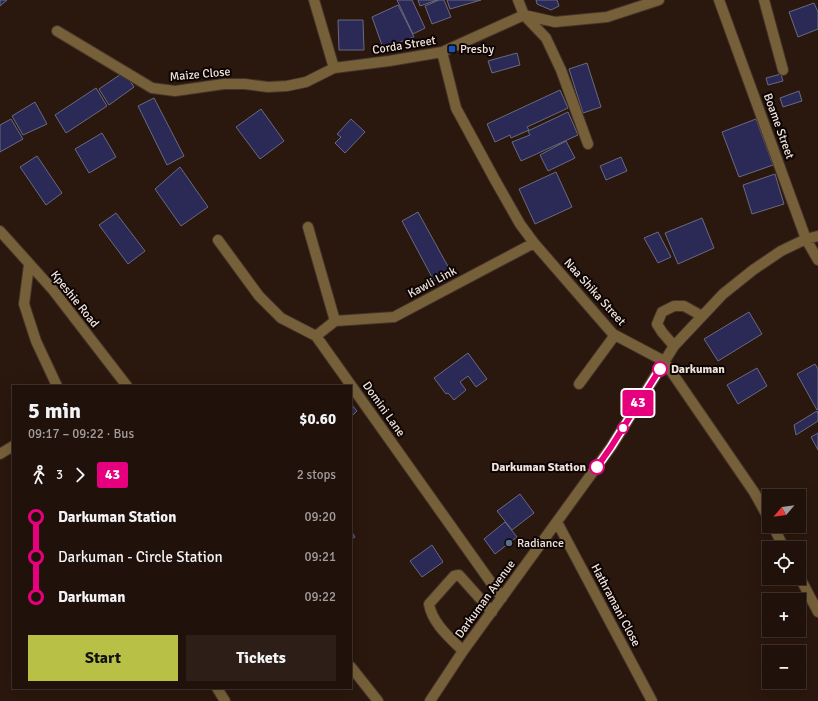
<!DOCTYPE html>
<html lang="en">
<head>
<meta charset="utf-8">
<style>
  body { margin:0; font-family:Signika,sans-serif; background:#2d1f18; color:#f1f3f6; height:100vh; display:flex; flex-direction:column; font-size:15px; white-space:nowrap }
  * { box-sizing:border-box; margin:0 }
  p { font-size:13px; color:#a29d9c }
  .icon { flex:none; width:22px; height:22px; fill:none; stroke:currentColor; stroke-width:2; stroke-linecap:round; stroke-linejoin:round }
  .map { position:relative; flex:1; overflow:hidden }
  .details { position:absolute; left:12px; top:385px; width:340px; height:304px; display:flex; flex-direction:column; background:#20110a; border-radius:0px; box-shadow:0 4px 16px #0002,0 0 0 1px #3d312b }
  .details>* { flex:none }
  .badge { padding:0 8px; border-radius:3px; font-size:14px; line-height:26px }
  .needle { width:26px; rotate:241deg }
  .tools { position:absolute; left:762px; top:489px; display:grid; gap:8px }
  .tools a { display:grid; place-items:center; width:44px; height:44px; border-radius:0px; background:#20110a; box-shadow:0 4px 16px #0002,0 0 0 1px #3d312b; font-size:20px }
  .map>.badge { position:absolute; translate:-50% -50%; box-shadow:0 0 0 2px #fff }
  .legs { display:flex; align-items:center; gap:6px; height:44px; padding:0 16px; font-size:13px }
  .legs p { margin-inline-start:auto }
  .head { display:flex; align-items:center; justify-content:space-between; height:68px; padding:0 16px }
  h1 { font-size:22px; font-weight:700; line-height:30px }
  .cta { display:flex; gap:8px; margin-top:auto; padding:8px 16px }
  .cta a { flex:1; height:46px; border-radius:0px; background:#b9c046; color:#111; font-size:16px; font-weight:700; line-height:46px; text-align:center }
  .cta a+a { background:#2d1f18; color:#f1f3f6 }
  ul { padding:0 16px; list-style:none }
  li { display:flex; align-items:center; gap:14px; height:40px; font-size:15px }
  li i { display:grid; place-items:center; width:6px; height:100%; margin:0 5px; background:currentColor }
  li i::after { content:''; width:10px; height:10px; margin:-5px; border:3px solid; border-radius:50%; background:#20110a }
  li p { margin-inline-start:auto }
  li:first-child i { background:linear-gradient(#0000 50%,currentColor 0) }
  li:last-child i { background:linear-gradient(currentColor 50%,#0000 0) }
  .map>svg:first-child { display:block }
  .building { fill:#2b2956; stroke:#696a81 }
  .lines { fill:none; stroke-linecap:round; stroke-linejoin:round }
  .minor-casing { stroke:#46332a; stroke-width:12 }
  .minor { stroke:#766039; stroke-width:10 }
  .line-1-casing { stroke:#fff; stroke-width:9 }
  .line-1 { stroke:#e6007e; stroke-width:6 }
  .transit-dot { fill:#1a4fb4; stroke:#0d0503; stroke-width:1.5 }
  .stop-1-dot { fill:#fff; stroke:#e6007e; stroke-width:2 }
  .service-dot { fill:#5c6f8a; stroke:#0d0503; stroke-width:1.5 }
  .labels { text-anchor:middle; stroke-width:4; stroke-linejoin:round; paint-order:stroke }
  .street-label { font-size:12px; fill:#f0e2dc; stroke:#0d0503 }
  .poi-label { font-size:12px; fill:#f0e2dc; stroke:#0d0503; text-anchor:start }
  .stop-label { font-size:12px; font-weight:bold; fill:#f0e2dc; stroke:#0d0503; text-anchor:start }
</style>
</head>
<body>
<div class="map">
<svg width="818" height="701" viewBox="0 0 818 701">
  <rect width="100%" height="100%" fill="#2a170d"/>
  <path class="building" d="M 0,0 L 7,0 L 0,6 Z
    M 397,0 L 412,0 L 425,28 L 413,34 Z
    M 418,0 L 437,0 L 420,6 Z
    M 439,0 L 444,0 L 451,17 L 432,24 L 425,6 Z
    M 447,0 L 481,0 L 450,9 Z
    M 536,0 L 557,0 L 559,6 L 551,10 L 537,4 Z
    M 814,3 L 818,12 L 818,29 L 798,37 L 789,12 Z
    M 398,5 L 414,37 L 383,48 L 372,17 Z
    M 338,20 L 363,20 L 364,50 L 339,50 Z
    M 517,53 L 520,65 L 492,73 L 488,61 Z
    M 587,63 L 601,107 L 583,113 L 569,69 Z
    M 124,72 L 134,87 L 109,105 L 99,89 Z
    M 781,74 L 783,81 L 768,85 L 766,78 Z
    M 96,88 L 107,106 L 66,133 L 55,115 Z
    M 560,90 L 568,108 L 527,127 L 529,130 L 511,138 L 510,135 L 495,142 L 487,124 Z
    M 799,91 L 802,101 L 783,107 L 780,98 Z
    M 154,98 L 184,156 L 167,165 L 138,106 Z
    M 35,102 L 47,124 L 23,135 L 12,116 Z
    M 261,109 L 284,141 L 260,159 L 236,127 Z
    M 568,112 L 578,135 L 521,161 L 512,142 L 530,135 L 528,131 Z
    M 11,119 L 23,139 L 0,152 L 0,125 Z
    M 351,119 L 365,132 L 345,153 L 335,143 L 341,137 L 337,134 Z
    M 756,119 L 773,165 L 739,177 L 722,132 Z
    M 102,133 L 116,157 L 89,173 L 75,149 Z
    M 566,141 L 575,158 L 548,171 L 540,155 Z
    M 37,156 L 62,193 L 46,205 L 20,167 Z
    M 621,157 L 627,171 L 606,180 L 600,166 Z
    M 180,167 L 208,207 L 181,226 L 155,189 Z
    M 556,172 L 572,207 L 535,224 L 519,189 Z
    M 775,174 L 784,204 L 752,214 L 743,185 Z
    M 418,212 L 451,272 L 434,281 L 402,221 Z
    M 116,213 L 145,251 L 128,264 L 99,225 Z
    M 702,218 L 714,248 L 678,264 L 665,233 Z
    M 658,232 L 671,257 L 658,263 L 644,238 Z
    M 749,312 L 762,334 L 718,361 L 704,339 Z
    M 468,353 L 487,379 L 476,387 L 468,376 L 460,382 L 466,390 L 454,400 L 448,393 L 446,394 L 434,378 Z
    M 815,364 L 818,369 L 818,409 L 817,410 L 797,374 Z
    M 757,368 L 767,386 L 738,404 L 727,385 Z
    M 351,404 L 357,411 L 351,417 Z
    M 817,411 L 818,414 L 818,421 L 796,435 L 794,425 Z
    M 818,433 L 818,450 L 811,437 Z
    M 520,494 L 534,513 L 512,530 L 497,511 Z
    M 505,522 L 517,537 L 495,554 L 484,539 Z
    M 351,531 L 355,537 L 351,539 Z
    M 432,545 L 443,562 L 422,577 L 410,561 Z"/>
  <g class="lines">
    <defs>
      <path id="minor" d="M 314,0 L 334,68 L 389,61 L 442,52 L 524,15 L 555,22 L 607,17 L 659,0
        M 518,0 L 524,15 L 546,38 L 561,70 L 588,144
        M 719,0 L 806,239 L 818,260
        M 764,0 L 783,70
        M 57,31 L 152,88 L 175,91 L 224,84 L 245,84 L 268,87 L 287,86 L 306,82 L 334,68
        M 442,52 L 456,108 L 495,180 L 520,224 L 534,243 L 613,334 L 664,361 L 754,492 L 769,519
        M 308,227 L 335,321
        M 0,231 L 53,290 L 127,386
        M 218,240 L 259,296 L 281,318 L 316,336 L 502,598
        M 29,265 L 24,304 L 36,341 L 57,386
        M 335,321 L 394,317 L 534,243
        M 316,336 L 335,321
        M 674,346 L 662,332 L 657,324 L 662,312 L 674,306 L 684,306 L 702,316
        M 579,384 L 615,335
        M 0,454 L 13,446
        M 557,522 L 652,701
        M 773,526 L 784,548
        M 799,576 L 818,612
        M 463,651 C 450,638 432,623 429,604 L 454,576 L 459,575 L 492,612
        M 351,667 L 378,701
        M 217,688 L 225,701
        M 430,701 L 463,651 L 611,447 L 674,346 L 723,294 L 753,270 L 781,251 L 806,239 L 818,236"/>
    </defs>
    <use href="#minor" class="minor-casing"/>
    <use href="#minor" class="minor"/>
  </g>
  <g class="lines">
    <defs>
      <path id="line-1" d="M 597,467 L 611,447 L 660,369"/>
    </defs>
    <use href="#line-1" class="line-1-casing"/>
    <use href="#line-1" class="line-1"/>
  </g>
  <rect class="transit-dot" x="448" y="45" width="8" height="8" rx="2"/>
  <g class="stop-1-dot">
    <circle cx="660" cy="369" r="7"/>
    <circle cx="623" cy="428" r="5"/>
    <circle cx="597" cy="467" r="7"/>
  </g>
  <circle class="service-dot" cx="509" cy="543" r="4"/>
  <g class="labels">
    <g class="street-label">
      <text transform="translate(404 45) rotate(-9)" y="4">Corda Street</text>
      <text transform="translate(200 74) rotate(-5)" y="4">Maize Close</text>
      <text transform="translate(779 126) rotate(70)" y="4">Boame Street</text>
      <text transform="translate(432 282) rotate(-28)" y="4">Kawli Link</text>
      <text transform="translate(595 292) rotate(48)" y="4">Naa Shika Street</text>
      <text transform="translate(75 299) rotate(51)" y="4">Kpeshie Road</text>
      <text transform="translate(384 409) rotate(55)" y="4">Domini Lane</text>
      <text transform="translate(485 599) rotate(-54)" y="4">Darkuman Avenue</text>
      <text transform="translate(616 605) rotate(62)" y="4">Hathramani Close</text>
    </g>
    <g class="poi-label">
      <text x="460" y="53">Presby</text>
      <text x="517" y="547">Radiance</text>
    </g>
    <g class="stop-label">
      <text x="671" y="373">Darkuman</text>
      <text x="586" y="471" text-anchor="end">Darkuman Station</text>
    </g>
  </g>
</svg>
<div class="tools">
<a><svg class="needle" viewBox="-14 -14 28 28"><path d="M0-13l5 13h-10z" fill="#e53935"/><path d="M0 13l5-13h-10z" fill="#a29d9c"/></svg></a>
<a><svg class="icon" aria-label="locate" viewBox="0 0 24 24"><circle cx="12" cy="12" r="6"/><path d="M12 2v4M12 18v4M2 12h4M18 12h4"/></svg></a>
<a>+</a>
<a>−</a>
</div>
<b class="badge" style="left:638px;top:403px;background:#e6007e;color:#fff">43</b>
<section class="details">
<div class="head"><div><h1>5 min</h1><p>09:17 – 09:22 · Bus</p></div><b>$0.60</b></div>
<div class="legs"><svg class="icon" aria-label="walk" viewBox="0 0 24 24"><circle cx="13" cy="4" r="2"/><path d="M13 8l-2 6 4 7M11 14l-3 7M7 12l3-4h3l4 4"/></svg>3<svg class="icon" aria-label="forward" viewBox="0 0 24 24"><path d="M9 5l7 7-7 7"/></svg><b class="badge" style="background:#e6007e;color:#fff">43</b><p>2 stops</p></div>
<ul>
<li><i style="color:#e6007e"></i><b>Darkuman Station</b><p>09:20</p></li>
<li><i style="color:#e6007e"></i><span>Darkuman - Circle Station</span><p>09:21</p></li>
<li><i style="color:#e6007e"></i><b>Darkuman</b><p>09:22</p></li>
</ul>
<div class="cta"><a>Start</a><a>Tickets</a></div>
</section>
</div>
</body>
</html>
